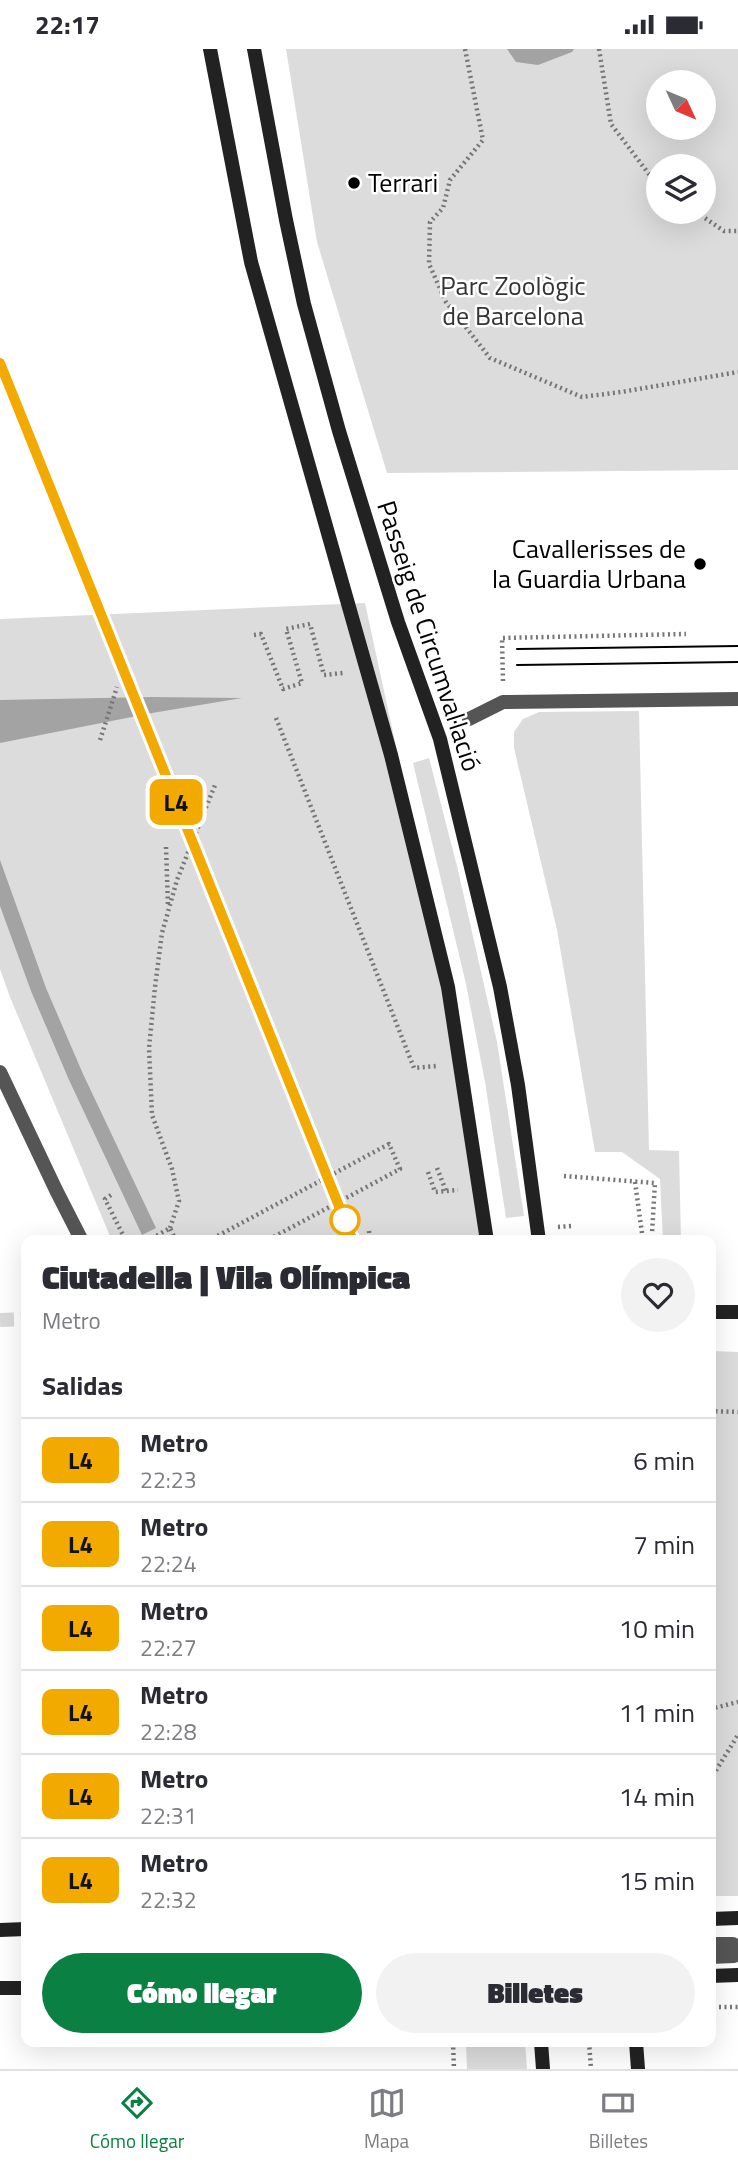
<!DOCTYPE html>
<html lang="es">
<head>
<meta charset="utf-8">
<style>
  body { margin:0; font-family:"Titillium Web",sans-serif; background:#f2f2f3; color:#2b2b33; height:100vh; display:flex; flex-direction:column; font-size:26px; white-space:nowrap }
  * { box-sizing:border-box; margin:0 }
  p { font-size:23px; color:#7c7c81 }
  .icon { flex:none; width:38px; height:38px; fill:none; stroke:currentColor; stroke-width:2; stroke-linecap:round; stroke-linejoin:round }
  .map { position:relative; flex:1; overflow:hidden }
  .details { position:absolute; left:21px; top:1186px; width:695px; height:812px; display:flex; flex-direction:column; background:#fff; border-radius:14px; box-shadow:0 7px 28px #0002 }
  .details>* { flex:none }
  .badge { padding:0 14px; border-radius:10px; font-size:24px; line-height:46px }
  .needle { width:46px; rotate:134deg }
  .controls { position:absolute; left:646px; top:21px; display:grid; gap:14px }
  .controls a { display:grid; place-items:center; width:70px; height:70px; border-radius:50%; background:#fff; box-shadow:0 7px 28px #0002; font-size:35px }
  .map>.badge { position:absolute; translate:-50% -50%; box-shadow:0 0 0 4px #fff }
  h2 { padding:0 21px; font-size:26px; line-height:63px }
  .round { display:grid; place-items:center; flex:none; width:74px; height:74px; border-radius:37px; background:#f2f2f3 }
  .head { display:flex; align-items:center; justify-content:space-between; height:119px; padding:0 21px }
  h1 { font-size:33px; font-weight:800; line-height:52px }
  .primary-button { display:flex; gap:14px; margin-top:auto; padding:14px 21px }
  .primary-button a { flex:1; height:80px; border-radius:42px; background:#0b8043; color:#fff; font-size:28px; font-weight:800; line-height:80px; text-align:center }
  .primary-button a+a { background:#f2f2f3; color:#2b2b33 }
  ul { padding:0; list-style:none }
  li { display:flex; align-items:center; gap:21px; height:84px; padding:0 21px; border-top:2px solid #e1e1e2 }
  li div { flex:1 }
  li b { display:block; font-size:26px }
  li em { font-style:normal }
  li .badge { min-width:77px; font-weight:700; text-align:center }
  .status { display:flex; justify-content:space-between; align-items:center; height:49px; padding:0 35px; background:#fff; direction:ltr }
  .status svg { height:19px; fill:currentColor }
  .tabs { display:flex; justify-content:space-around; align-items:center; height:98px; border-top:2px solid #e1e1e2; background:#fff; font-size:19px; color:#7c7c81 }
  .tabs a { display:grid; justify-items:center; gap:4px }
  .tabs .active { color:#0b8043 }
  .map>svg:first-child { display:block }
  .green { fill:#dcdcdc; fill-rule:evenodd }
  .water { fill:#a3a3a3 }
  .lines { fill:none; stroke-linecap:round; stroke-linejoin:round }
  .secondary-tunnel { stroke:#d9d9d9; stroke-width:14; stroke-dasharray:14 7; stroke-linecap:butt }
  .path { stroke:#777; stroke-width:4.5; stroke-dasharray:2 3.5; stroke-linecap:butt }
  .street { stroke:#555; stroke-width:14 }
  .secondary { stroke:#222; stroke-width:14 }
  .tram { stroke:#000; stroke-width:2 }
  .path-bridge { stroke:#777; stroke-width:4.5; stroke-dasharray:2 3.5; stroke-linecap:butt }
  .line-casing { stroke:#fff; stroke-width:16 }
  .line { stroke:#f2a900; stroke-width:10 }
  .poi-dot { fill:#000; stroke:#fff; stroke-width:2.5 }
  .stop-dot { fill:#fff; stroke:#f2a900; stroke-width:3.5 }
  .labels { text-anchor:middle; stroke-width:5; stroke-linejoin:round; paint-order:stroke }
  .poi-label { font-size:26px; fill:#000; stroke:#fff; text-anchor:start }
  .park-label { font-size:26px; fill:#333; stroke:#fff }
  .street-label { font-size:26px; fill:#000; stroke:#fff }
</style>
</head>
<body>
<div class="status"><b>22:17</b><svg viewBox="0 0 49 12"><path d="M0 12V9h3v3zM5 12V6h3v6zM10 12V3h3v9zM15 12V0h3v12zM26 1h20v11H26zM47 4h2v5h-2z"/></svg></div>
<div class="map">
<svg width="738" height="2020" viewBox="0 0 738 2020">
  <rect width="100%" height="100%" fill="#fff"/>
  <path class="green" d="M 286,0 L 738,0 L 738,421 L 387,424 L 317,193 ZM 658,33 L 704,33 L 704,79 L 658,79 ZM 658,117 L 704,117 L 704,163 L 658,163 Z
    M 365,554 L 448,938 L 487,1192 L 112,1192 L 10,948 L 0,920 L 0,570 Z
    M 639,662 L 649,1101 L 679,1102 L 681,1192 L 663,1192 L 660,1130 L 622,1103 L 595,1103 L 557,881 L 514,699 L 514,683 L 523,670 L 539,663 Z
    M 429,709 L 457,817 L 497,993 L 524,1167 L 506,1169 L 485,1033 L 466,935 L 413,714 Z
    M 711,1302 L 738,1303 L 738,1847 L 711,1847 Z
    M 466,1993 L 525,1993 L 527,2020 L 467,2020 Z"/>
  <path class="water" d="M 507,0 L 574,0 L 572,3 L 538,16 L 516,13 Z
    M 152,648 L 242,649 L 152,664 L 0,694 L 0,651 Z
    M 0,811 L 46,939 L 83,1025 L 156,1179 L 142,1186 L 69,1031 L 31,942 L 0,857 Z"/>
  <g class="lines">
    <path class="secondary-tunnel" d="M 0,1271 L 26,1270"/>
    <path class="path" d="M 465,0 L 483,91 L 450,131 L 443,159 L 430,173 L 429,215 L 446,253 L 490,309 L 582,348 L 621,343 L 738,323
      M 599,0 L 611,75 L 658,137
      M 696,163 L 724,182 L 738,182
      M 254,586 L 261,585 L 283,640 L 302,634 L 286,580 L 310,575 L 324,626 L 343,624
      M 503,632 L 502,589 L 686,585
      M 276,669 L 414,1019 L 437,1017
      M 166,798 L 168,857
      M 437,1119 L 446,1142
      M 428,1123 L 435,1143 L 458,1141
      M 564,1127 L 655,1134 L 652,1184
      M 635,1133 L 642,1184
      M 111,1146 L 105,1150 L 126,1192
      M 558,1178 L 571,1177
      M 170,1179 L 179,1152 L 172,1120 L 152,1066 L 149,999 L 155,938 L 162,884 L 177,831 L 215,736
      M 369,1182 L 370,1192
      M 147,1192 L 170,1179 L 176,1192
      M 208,1192 L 389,1095 L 400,1120 L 266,1192
      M 710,1362 L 738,1363
      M 710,1660 L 738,1653
      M 710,1731 L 738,1686
      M 719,1958 L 738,1958
      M 453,1993 L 454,2020
      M 589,1993 L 591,2020"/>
    <path class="street" d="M 469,670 L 503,653 L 738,650
      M 0,1023 L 56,1141 L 82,1192
      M 710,1895 L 733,1895 L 734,1907 L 710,1908"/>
    <path class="secondary" d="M 210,0 L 251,213 L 391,706 L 448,938 L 487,1192
      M 254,0 L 286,171 L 304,255 L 339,382 L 398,573 L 440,690 L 500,938 L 518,1036 L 539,1192
      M 710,1263 L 738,1263
      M 710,1870 L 738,1869
      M 0,1881 L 26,1880
      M 710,1927 L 738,1926
      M 0,1939 L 26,1939
      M 541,1993 L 543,2020
      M 636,1993 L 638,2020"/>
    <path class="tram" d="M 517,600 L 738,597
      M 517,616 L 738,613"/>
    <path class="path-bridge" d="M 100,691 L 117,638"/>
  </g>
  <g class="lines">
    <defs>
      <path id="line" d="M 0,314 L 353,1192"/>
    </defs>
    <use href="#line" class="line-casing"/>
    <use href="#line" class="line"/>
  </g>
  <g class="poi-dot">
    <circle cx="354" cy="134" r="7"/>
    <circle cx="700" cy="515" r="7"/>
  </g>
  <circle class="stop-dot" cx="345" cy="1171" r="14"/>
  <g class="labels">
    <g class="poi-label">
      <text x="368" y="143">Terrari</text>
      <text x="686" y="509" text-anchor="end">Cavallerisses de<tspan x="686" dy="30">la Guardia Urbana</tspan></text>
    </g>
    <g class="park-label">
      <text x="513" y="246">Parc Zoològic<tspan x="513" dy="30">de Barcelona</tspan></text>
    </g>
    <g class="street-label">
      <text transform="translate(429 587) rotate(72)" y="9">Passeig de Circumval·lació</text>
    </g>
  </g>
</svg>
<div class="controls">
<a><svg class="needle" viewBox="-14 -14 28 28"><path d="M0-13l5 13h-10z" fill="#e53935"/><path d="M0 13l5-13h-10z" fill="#7c7c81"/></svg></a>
<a><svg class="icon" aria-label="layers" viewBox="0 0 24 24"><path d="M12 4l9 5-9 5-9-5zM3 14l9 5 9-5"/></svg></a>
</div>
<b class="badge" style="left:176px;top:753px;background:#f2a900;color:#111">L4</b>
<section class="details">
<div class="head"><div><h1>Ciutadella | Vila Olímpica</h1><p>Metro</p></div><a class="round"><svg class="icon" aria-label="heart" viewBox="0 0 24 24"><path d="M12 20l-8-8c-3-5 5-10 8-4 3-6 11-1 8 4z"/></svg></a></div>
<h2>Salidas</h2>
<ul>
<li><span class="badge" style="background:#f2a900;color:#111">L4</span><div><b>Metro</b><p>22:23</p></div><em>6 min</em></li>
<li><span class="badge" style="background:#f2a900;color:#111">L4</span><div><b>Metro</b><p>22:24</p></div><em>7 min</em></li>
<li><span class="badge" style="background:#f2a900;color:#111">L4</span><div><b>Metro</b><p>22:27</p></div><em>10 min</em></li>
<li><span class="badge" style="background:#f2a900;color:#111">L4</span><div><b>Metro</b><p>22:28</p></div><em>11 min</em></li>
<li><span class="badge" style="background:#f2a900;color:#111">L4</span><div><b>Metro</b><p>22:31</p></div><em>14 min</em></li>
<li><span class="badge" style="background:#f2a900;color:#111">L4</span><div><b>Metro</b><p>22:32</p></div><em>15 min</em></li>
</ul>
<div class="primary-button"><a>Cómo llegar</a><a>Billetes</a></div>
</section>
</div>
<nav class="tabs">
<a class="active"><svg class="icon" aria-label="directions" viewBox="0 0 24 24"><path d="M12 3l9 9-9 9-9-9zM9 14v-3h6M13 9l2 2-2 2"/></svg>Cómo llegar</a>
<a><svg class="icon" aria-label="map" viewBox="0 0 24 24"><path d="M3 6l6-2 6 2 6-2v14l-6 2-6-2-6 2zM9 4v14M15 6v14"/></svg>Mapa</a>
<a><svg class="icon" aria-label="tickets" viewBox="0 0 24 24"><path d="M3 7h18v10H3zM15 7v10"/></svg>Billetes</a>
</nav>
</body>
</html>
